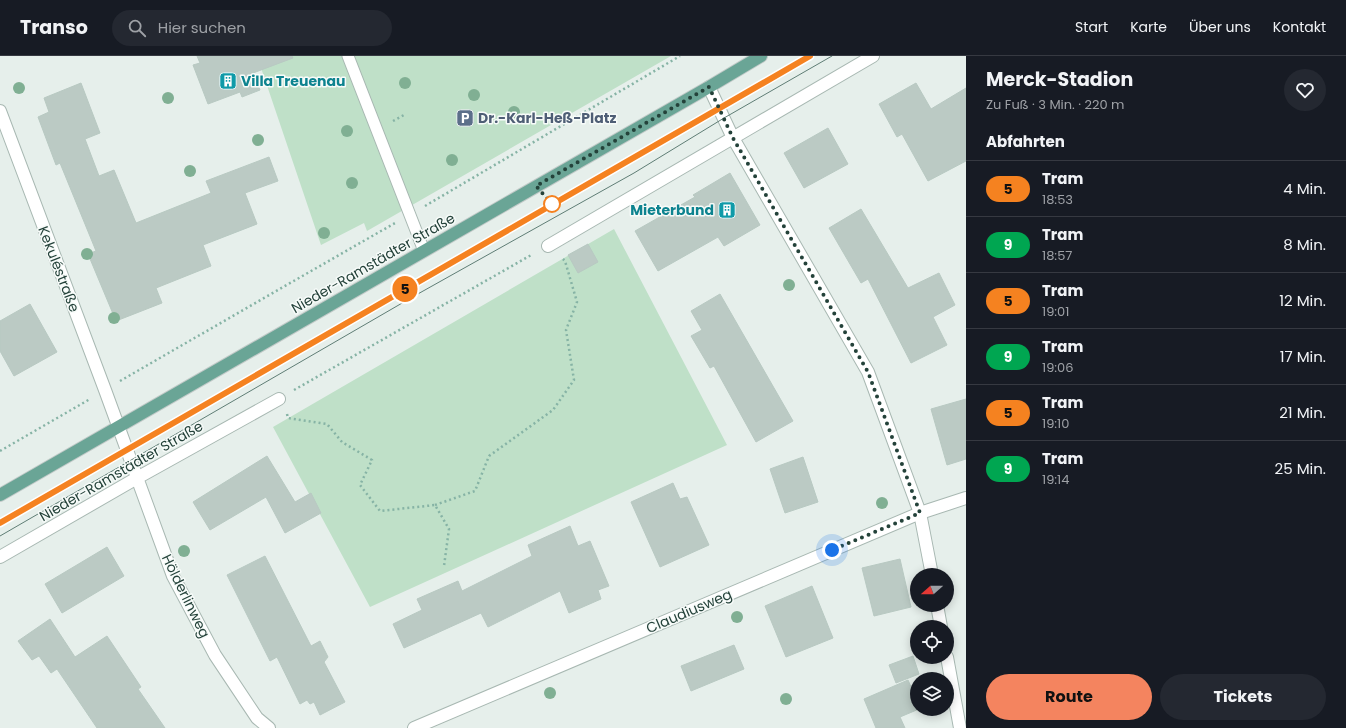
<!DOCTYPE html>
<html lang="de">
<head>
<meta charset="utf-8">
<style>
  body { margin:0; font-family:Poppins,sans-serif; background:#242831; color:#f1f3f6; height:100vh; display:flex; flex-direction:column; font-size:15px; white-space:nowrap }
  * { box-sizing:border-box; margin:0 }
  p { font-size:13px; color:#9ea1a6 }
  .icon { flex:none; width:22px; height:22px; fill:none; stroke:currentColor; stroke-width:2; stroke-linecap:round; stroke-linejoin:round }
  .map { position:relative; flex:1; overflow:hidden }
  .details { display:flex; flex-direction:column; background:#171b24; width:380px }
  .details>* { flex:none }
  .badge { padding:0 8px; border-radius:13px; font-size:14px; line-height:26px }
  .needle { width:26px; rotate:249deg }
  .controls { position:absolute; left:910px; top:512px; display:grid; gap:8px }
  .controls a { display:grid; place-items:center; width:44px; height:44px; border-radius:50%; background:#171b24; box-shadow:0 2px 10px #0003; font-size:20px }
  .you { position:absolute; width:20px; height:20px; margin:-10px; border:3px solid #fff; border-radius:50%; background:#1a73e8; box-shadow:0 0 0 6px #1a73e833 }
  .map>.badge { position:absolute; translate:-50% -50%; box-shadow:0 0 0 2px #fff }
  h2 { padding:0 20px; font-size:15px; line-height:36px }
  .round { display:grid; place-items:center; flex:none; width:42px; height:42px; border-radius:21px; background:#242831 }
  .head { display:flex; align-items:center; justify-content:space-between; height:68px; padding:0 20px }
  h1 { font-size:19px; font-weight:700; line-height:30px }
  .cta { display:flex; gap:8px; margin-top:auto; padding:8px 20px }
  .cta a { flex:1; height:46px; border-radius:24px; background:#f4845f; color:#111; font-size:16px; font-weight:700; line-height:46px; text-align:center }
  .cta a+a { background:#242831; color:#f1f3f6 }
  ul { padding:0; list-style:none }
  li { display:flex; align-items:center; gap:12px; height:56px; padding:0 20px; border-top:1px solid #363941 }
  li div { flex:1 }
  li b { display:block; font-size:15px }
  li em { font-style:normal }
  li .badge { min-width:44px; font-weight:700; text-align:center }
  header { display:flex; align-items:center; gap:24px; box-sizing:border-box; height:56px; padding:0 20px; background:#171b24; border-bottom:1px solid #363941 }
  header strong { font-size:19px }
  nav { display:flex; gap:22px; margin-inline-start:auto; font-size:14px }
  .search { width:280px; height:36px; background:#242831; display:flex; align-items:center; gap:10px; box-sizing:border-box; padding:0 14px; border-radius:22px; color:#9ea1a6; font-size:15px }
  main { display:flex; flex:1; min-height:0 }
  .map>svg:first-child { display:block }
  .green { fill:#bfe0c8 }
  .building { fill:#bbcac4; stroke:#b8c9c2 }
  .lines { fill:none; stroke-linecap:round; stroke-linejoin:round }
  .service-casing { stroke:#a8b8b2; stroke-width:13 }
  .minor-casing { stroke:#a8b8b2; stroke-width:14 }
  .primary-casing { stroke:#c2cac8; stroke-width:14 }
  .path { stroke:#86b3a5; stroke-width:2.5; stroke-dasharray:2 3; stroke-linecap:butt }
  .service { stroke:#fff; stroke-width:11 }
  .minor { stroke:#fff; stroke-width:12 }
  .primary { stroke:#6aa596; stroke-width:12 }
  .tram { stroke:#5f7d75; stroke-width:1 }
  .tree { fill:#80af93 }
  .line-casing { stroke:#fff; stroke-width:9 }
  .line { stroke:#f58220; stroke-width:6 }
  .walk { stroke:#24423a; stroke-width:4; stroke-dasharray:0 7.2 }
  .stop-dot { fill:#fff; stroke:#f58220; stroke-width:2 }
  .labels { text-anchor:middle; stroke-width:3; stroke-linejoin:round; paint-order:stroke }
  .culture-label { font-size:14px; font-weight:bold; fill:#0d838f; stroke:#f7fbf9; text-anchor:start }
  .service-label { font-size:14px; font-weight:bold; fill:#4e5e75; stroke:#f7fbf9; text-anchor:start }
  .street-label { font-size:14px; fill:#24423a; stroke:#f7fbf9 }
</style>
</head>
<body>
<header>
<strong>Transo</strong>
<div class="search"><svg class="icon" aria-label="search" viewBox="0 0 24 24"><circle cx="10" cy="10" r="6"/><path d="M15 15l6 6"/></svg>Hier suchen</div>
<nav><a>Start</a><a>Karte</a><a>Über uns</a><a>Kontakt</a></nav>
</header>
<main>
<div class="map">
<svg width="966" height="672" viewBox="0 0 966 672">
  <rect width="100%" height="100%" fill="#e6efeb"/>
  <path class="green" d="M 257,0 L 671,0 L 367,175 L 364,167 L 321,189 Z
    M 614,173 L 727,389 L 370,551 L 273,371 Z"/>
  <path class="building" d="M 197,0 L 292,0 L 293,2 L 253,17 L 260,34 L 242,41 L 240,36 L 208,48 L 193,9 L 200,7 Z
    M 81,27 L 100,77 L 85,83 L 99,120 L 114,114 L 136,167 L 211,137 L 206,125 L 269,101 L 278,125 L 245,137 L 257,168 L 203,189 L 211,210 L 156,232 L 162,247 L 116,265 L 88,198 L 96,195 L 60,107 L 56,109 L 38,61 L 49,56 L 44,42 Z
    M 916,27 L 931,53 L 966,32 L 966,105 L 928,125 L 902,78 L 897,81 L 879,48 Z
    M 828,72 L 848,108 L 804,132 L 784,97 Z
    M 730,117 L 760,169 L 724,190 L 718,181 L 658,215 L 635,175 L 695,141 L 693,139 Z
    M 861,153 L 908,232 L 939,217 L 955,249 L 933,261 L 947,289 L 911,307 L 868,223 L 861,227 L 829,172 Z
    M 588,188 L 598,206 L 578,217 L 568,199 Z
    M 720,238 L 793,365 L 756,386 L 714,310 L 710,312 L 691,280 L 702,274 L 691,255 Z
    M 30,248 L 57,296 L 14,320 L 0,295 L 0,265 Z
    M 966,343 L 966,403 L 947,409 L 931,353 Z
    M 267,400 L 295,446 L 311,437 L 321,457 L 285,477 L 266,441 L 210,474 L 193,446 Z
    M 803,401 L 818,446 L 785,457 L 770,413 Z
    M 673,427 L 680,443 L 687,441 L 709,489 L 660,511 L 631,446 Z
    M 570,470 L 578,490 L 590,485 L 609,530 L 598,534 L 601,543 L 569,557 L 560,535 L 488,571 L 481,557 L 404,592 L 393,568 L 422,554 L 417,543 L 458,525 L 462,535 L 532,500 L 528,489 Z
    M 107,491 L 124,520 L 62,557 L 45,528 Z
    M 265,500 L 311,590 L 320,585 L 328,601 L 324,606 L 345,646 L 320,659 L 314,646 L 310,648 L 307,644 L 300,648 L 277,601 L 270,605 L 227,519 Z
    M 900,503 L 911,551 L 874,560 L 862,512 Z
    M 812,530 L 833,582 L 786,601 L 765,550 Z
    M 50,563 L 75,601 L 107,580 L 141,631 L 138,633 L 165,672 L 97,672 L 57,613 L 51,617 L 39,600 L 32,604 L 18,585 Z
    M 734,589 L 744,613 L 691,635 L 681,610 Z
    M 913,600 L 919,618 L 896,627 L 889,609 Z
    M 908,624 L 917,644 L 917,653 L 919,653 L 900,661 L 905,672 L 876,672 L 864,643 Z"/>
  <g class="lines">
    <defs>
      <path id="service" d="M 348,0 L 424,195"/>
      <path id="minor" d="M 709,31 L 733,82 L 868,316 L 920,457 L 932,519
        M 0,55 L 105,334 L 173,520 L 215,599 L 257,662 L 269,672
        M 548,190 L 873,0
        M 0,501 L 137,422 L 279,343
        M 937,549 L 941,571
        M 947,601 L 960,672
        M 414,672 L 920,457 L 966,442"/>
      <path id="primary" d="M 0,439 L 709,31 L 761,0"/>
    </defs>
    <use href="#service" class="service-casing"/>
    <use href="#minor" class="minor-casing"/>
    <use href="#primary" class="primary-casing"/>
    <path class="path" d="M 393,65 L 404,59
      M 425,150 L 680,0
      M 120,325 L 257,246 L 395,167
      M 294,334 L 533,198
      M 287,358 L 288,362 L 327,368 L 342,386 L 372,404 L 360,429 L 380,455 L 435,449 L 449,473 L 444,510
      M 0,395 L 90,343
      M 435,449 L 475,435 L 489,400 L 553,354 L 574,324 L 566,274 L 577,246 L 565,205 L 563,203"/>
    <use href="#service" class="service"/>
    <use href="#minor" class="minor"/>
    <use href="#primary" class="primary"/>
    <path class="tram" d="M 0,467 L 810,0
      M 0,480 L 416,239 L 634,117 L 724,62 L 832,0"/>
  </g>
  <g class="tree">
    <circle cx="405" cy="27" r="6"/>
    <circle cx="19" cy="32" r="6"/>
    <circle cx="474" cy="39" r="6"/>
    <circle cx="168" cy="42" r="6"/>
    <circle cx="514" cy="56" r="6"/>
    <circle cx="347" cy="75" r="6"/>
    <circle cx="258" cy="84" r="6"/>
    <circle cx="452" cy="104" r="6"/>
    <circle cx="190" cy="115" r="6"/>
    <circle cx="352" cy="127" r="6"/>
    <circle cx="324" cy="177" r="6"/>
    <circle cx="87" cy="198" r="6"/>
    <circle cx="789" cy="229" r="6"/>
    <circle cx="114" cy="262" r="6"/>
    <circle cx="882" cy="447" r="6"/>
    <circle cx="184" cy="495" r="6"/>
    <circle cx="737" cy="561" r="6"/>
    <circle cx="550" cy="637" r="6"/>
    <circle cx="786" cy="643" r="6"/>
  </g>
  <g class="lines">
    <defs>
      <path id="line" d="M 0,467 L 810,0"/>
    </defs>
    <use href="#line" class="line-casing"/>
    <use href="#line" class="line"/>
    <path class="walk" d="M 552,148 L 536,130 L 709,31 L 733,82 L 868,316 L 920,457 L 832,494"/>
  </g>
  <defs>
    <symbol id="building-square" viewBox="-11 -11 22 22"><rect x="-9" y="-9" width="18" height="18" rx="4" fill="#0f9aa8" stroke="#f7fbf9"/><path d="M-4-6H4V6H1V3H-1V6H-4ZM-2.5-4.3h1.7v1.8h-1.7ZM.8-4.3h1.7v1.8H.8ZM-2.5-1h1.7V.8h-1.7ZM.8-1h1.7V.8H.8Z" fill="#fff"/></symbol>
    <symbol id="parking-square" viewBox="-11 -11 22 22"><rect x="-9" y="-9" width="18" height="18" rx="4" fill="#5c6f8a" stroke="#f7fbf9"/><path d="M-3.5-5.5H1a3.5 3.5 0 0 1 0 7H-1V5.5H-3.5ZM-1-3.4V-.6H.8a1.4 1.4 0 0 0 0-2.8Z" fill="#fff"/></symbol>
  </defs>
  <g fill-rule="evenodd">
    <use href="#building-square" x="218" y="15" width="20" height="20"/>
    <use href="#parking-square" x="455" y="52" width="20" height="20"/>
    <use href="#building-square" x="717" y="144" width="20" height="20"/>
  </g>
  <circle class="stop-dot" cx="552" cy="148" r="8"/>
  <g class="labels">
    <g class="culture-label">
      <text x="241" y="30">Villa Treuenau</text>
      <text x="714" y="159" text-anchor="end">Mieterbund</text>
    </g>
    <g class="service-label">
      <text x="478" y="67">Dr.-Karl-Heß-Platz</text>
    </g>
    <g class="street-label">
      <text transform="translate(373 207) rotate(-30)" y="5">Nieder-Ramstädter Straße</text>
      <text transform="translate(59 213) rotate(69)" y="5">Kekuléstraße</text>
      <text transform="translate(121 415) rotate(-30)" y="5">Nieder-Ramstädter Straße</text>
      <text transform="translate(186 540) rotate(64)" y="5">Hölderlinweg</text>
      <text transform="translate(689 555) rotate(-23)" y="5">Claudiusweg</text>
    </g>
  </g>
</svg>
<div class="controls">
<a><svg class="needle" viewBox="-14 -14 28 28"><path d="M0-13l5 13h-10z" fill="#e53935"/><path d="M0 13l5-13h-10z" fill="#9ea1a6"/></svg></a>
<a><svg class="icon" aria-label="locate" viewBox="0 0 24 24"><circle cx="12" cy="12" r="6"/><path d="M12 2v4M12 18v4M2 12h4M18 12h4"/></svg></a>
<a><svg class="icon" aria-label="layers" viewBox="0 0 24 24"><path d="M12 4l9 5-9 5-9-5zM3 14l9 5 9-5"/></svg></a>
</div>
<div class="you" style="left:832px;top:494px"></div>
<b class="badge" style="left:405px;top:233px;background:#f58220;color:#111">5</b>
</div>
<section class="details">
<div class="head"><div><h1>Merck-Stadion</h1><p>Zu Fuß · 3 Min. · 220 m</p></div><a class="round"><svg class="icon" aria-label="heart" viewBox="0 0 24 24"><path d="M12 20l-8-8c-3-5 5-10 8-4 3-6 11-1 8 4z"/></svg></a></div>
<h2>Abfahrten</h2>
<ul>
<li><span class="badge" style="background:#f58220;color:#111">5</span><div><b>Tram</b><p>18:53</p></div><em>4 Min.</em></li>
<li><span class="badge" style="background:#00a651;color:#fff">9</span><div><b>Tram</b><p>18:57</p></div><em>8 Min.</em></li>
<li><span class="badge" style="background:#f58220;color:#111">5</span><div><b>Tram</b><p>19:01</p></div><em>12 Min.</em></li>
<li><span class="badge" style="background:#00a651;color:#fff">9</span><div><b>Tram</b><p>19:06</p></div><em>17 Min.</em></li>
<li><span class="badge" style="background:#f58220;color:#111">5</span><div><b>Tram</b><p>19:10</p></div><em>21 Min.</em></li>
<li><span class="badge" style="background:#00a651;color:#fff">9</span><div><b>Tram</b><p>19:14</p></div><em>25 Min.</em></li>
</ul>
<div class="cta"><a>Route</a><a>Tickets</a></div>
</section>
</main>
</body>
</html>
